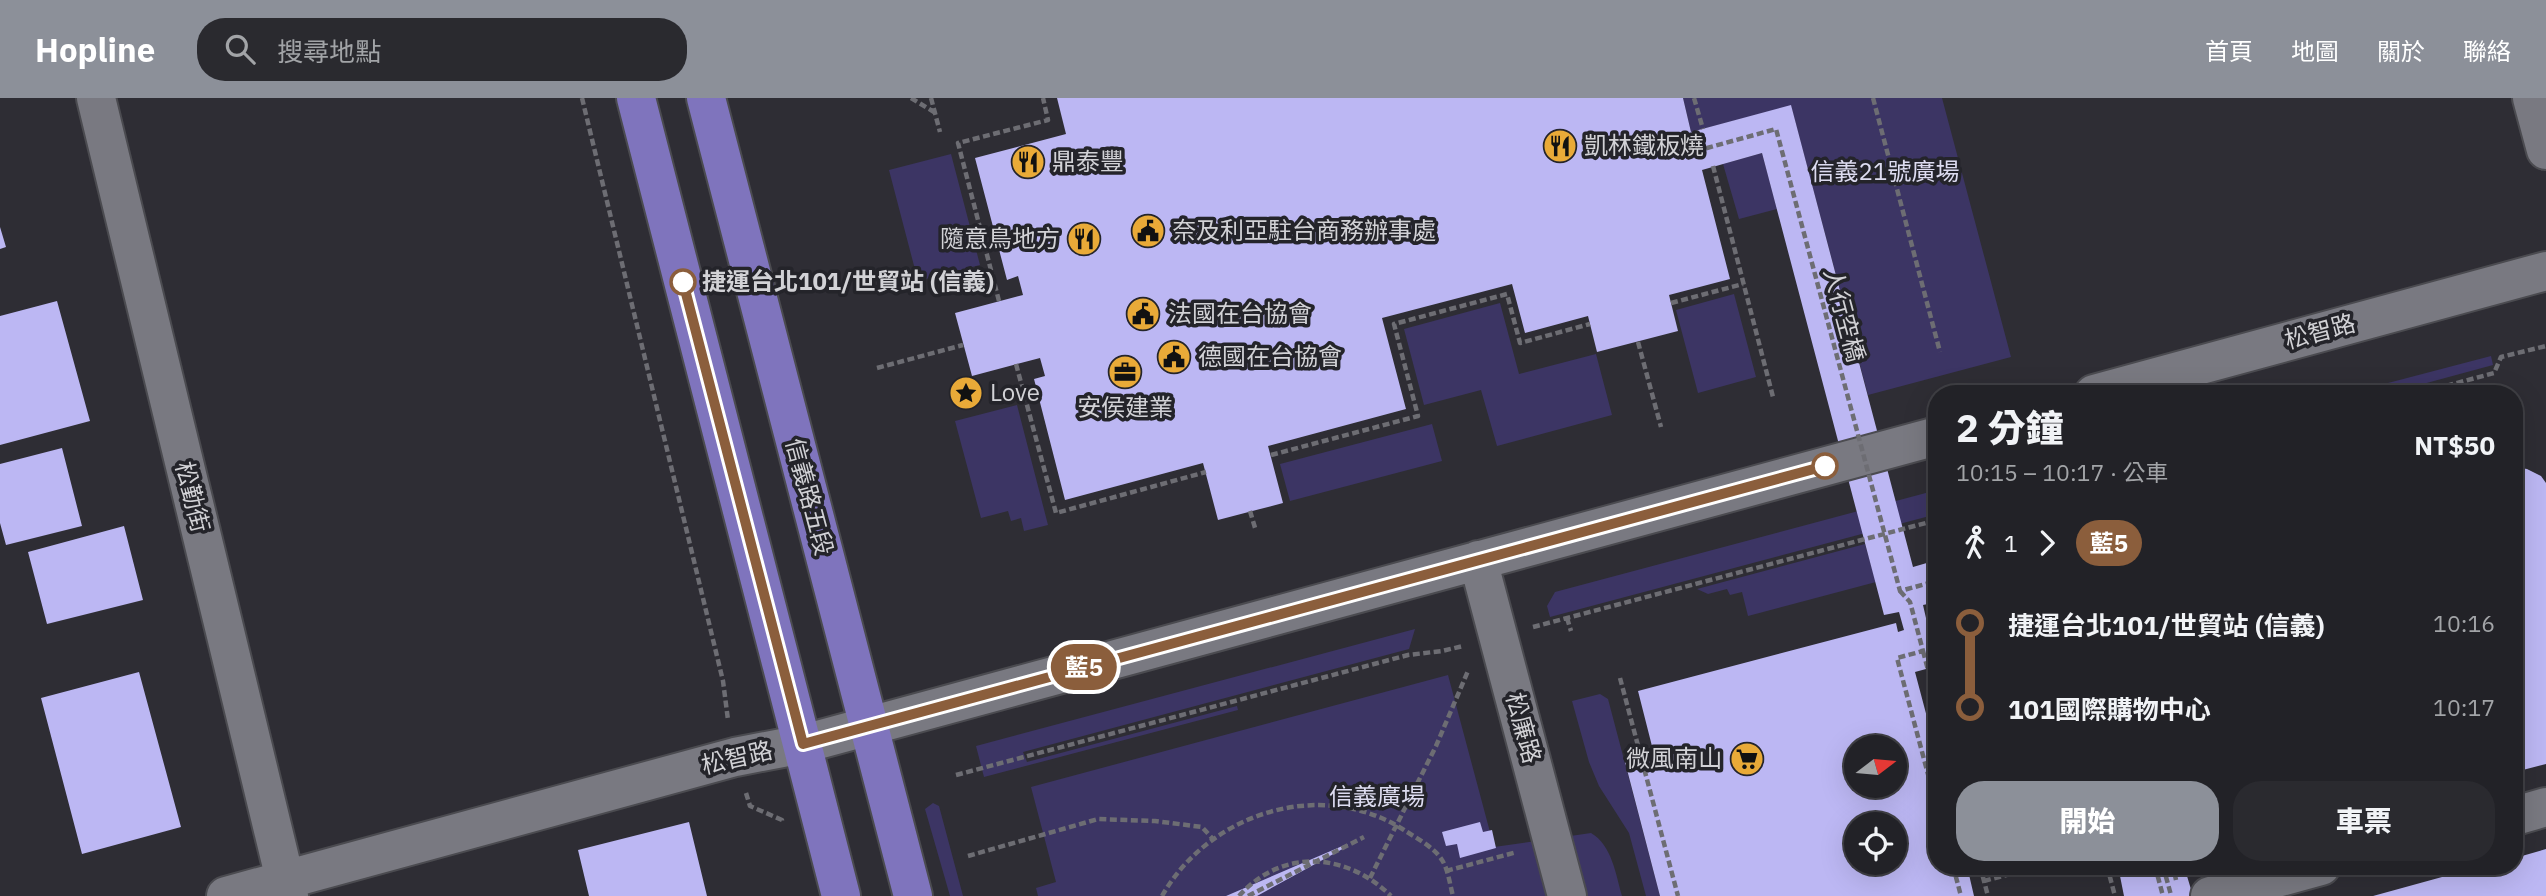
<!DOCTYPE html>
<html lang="zh-TW">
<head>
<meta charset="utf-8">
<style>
  body { margin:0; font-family:"IBM Plex Sans","Noto Sans TC",sans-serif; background:#2a2a2f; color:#f1f3f6; height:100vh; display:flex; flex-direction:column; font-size:26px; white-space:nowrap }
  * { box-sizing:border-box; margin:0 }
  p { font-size:23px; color:#a2a4a7 }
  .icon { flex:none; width:38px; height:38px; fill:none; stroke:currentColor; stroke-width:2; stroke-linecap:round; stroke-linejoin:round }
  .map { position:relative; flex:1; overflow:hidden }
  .drawer { position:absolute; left:1928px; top:287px; width:595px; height:490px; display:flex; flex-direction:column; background:#222227; border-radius:28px; box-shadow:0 7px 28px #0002,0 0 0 2px #3f3f44 }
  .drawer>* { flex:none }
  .badge { padding:0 14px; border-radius:23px; font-size:24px; line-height:46px }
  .needle { width:46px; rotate:74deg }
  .controls { position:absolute; left:1844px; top:637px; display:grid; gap:14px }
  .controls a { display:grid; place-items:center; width:63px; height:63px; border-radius:50%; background:#222227; box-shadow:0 7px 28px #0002,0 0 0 2px #3f3f44; font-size:35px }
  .map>.badge { position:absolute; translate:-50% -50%; box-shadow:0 0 0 4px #fff }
  .legs { display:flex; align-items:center; gap:10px; height:77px; padding:0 28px; font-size:23px }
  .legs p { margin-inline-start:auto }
  .summary { display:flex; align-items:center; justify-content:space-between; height:119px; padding:0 28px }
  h1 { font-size:38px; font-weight:800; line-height:52px }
  .cta { display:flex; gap:14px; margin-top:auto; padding:14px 28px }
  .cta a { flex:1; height:80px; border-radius:28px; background:#8c9099; color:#fff; font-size:28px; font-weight:800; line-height:80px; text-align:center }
  .cta a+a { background:#2a2a2f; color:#f1f3f6 }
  ul { padding:0 28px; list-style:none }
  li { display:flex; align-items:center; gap:24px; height:84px; font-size:26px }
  li i { display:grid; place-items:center; width:10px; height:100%; margin:0 9px; background:currentColor }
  li i::after { content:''; width:18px; height:18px; margin:-9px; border:5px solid; border-radius:50%; background:#222227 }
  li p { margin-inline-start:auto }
  li:first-child i { background:linear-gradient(#0000 50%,currentColor 0) }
  li:last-child i { background:linear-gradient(currentColor 50%,#0000 0) }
  header { display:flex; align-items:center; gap:42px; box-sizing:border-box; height:98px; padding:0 35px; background:#8c9099; color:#fff }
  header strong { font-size:33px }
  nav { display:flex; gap:38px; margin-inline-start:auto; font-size:24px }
  .search { width:490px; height:63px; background:#2a2a2f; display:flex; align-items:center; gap:18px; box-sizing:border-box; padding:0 24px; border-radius:28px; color:#a2a4a7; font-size:26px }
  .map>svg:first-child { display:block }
  .green { fill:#3c3564 }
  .building { fill:#bcb7f3; fill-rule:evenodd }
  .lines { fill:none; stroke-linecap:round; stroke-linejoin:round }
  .minor-casing { stroke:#4b4b50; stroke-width:42 }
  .major-casing { stroke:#4b4b50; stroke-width:42 }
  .path { stroke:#6d6d73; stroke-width:4.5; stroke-dasharray:7 3.5; stroke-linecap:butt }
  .minor { stroke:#797981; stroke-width:38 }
  .major { stroke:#7f74bd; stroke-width:38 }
  .path-bridge { stroke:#6d6d73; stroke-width:4.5; stroke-dasharray:7 3.5; stroke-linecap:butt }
  .line-1-casing { stroke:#fff; stroke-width:16 }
  .line-1 { stroke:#8b5e3c; stroke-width:10 }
  .stop-1-dot { fill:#fff; stroke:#8b5e3c; stroke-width:3.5 }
  .labels { text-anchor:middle; stroke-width:7; stroke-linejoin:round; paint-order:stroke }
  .poi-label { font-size:24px; fill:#d2d2d6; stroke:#24242a; text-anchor:start }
  .park-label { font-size:24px; fill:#dddcf0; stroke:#24242a }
  .stop-label { font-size:24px; font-weight:bold; fill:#d2d2d6; stroke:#24242a; text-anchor:start }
  .street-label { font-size:24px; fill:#d2d2d6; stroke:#24242a }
</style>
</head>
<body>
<header>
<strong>Hopline</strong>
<div class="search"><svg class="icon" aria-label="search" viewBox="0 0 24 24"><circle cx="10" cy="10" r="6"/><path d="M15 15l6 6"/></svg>搜尋地點</div>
<nav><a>首頁</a><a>地圖</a><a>關於</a><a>聯絡</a></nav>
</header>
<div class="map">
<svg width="2546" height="798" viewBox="0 0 2546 798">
  <rect width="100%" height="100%" fill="#2e2d34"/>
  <path class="green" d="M 1683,0 L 1942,0 L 2011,259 L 1868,297 L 1791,8 L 1691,34 Z
    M 1762,55 L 1777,111 L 1739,121 L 1723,66 Z
    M 951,56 L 980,167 L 918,183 L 889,72 Z
    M 1734,196 L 1756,279 L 1698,295 L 1676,212 Z
    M 1500,205 L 1519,276 L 1596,256 L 1612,317 L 1497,348 L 1481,292 L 1424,307 L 1404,231 Z
    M 2491,258 L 2493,267 L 2386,296 L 2346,296 Z
    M 1017,307 L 1048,427 L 1024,433 L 1021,420 L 1011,423 L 1008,413 L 981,420 L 955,323 Z
    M 1432,326 L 1442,363 L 1290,403 L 1280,366 Z
    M 1937,392 L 1937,416 L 1550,519 L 1547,508 L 1555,494 Z
    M 1865,446 L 1876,484 L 1748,518 L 1742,494 L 1730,497 L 1727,491 L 1708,496 L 1697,491 Z
    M 1415,531 L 1409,551 L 1023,654 L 1027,664 L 1237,608 L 1238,612 L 984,679 L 976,648 Z
    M 1448,577 L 1494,749 L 1591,735 C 1612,747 1616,777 1622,798 L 1038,798 L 1036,790 L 1056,784 L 1031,689 Z
    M 1600,596 L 1608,601 L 1660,798 L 1646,798 L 1629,735 L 1599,688 L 1589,664 L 1572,603 Z
    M 933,705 L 939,708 L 963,798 L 950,798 L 925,711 Z"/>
  <path class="building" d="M 1057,0 L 1683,0 L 1691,34 L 1791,7 L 1913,469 L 1937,462 L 1937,504 L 1923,507 L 1937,568 L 1915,574 L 1937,657 L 1937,768 L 1967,768 L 1974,798 L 1660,798 L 1625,664 L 1654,656 L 1638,593 L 1896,525 L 1898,534 L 1904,532 L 1899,514 L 1884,517 L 1762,55 L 1702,72 L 1730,181 L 1669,197 L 1678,233 L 1597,254 L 1588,218 L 1525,235 L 1512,186 L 1382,220 L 1406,311 L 1268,348 L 1283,405 L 1218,422 L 1203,365 L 1065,402 L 1034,281 L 1045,278 L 1040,260 L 972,278 L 955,215 L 1023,197 L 1018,178 L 1007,182 L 975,60 L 1066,36 ZM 1857,649 L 1895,649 L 1895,688 L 1857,688 ZM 1857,726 L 1895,726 L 1895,765 L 1857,765 Z
    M 0,129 L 6,149 L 0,151 Z
    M 57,203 L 90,323 L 0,347 L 0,218 Z
    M 62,350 L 82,428 L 6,447 L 0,425 L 0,366 Z
    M 2515,369 L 2527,371 L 2541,378 L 2546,385 L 2546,666 L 2515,674 Z
    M 124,428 L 143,502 L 47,526 L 28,454 Z
    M 139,574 L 181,729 L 82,756 L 41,600 Z
    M 689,724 L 707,798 L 589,798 L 578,752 Z
    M 1480,724 L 1483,734 L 1492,732 L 1496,750 L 1460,760 L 1457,746 L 1446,748 L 1442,734 Z
    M 1347,746 L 1348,748 L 1257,798 L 1226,798 Z
    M 2546,751 L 2546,798 L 2373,798 L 2482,768 L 2515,768 L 2515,760 Z
    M 2118,768 L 2184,768 L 2193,798 L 2124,798 Z"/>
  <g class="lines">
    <defs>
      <path id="minor" d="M 96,0 L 289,798
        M 2532,0 L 2546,52
        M 2094,296 L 2546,173
        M 1478,462 L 1567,798
        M 2515,718 L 2546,709
        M 226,798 L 735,659 L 803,646 L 1937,338
        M 2210,798 L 2321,768"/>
      <path id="major" d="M 636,0 L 841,798
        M 706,0 L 913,798"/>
    </defs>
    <use href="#minor" class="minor-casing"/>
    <use href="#major" class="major-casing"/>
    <path class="path" d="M 582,0 L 723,583 L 728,622
      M 911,0 L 934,14
      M 931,0 L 940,34
      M 1694,0 L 1703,31
      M 1873,0 L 1940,254
      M 1713,68 L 1773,299
      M 999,203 L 958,45 L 1048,22 L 1043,0
      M 1671,205 L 1743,186
      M 1638,244 L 1661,329
      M 1016,266 L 1056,415 L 1206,374
      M 877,270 L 963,247
      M 2416,296 L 2494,275 L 2501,259 L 2546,248
      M 1271,357 L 1418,318 L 1394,226 L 1507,196 L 1520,245 L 1590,226
      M 1250,413 L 1256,433
      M 1900,493 L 1910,504 L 1923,553 L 1897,560 L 1937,710
      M 1567,520 L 1571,533
      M 1533,529 L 1937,422
      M 1923,553 L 1937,606
      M 1620,580 L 1678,798
      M 956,677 L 1408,557 L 1442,553 L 1463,548
      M 746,695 L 750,708 L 782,722 L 782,725
      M 968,758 L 1098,721 L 1155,723 L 1202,729 L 1212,740
      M 1953,768 L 1961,798
      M 1980,768 L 1988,798
      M 2107,768 L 2115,798
      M 2155,768 L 2163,798
      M 2163,768 L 2171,797
      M 2173,768 L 2176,782
      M 1446,773 L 1517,754
      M 1370,780 L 1436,648 L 1468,573
      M 1984,783 L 2040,768
      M 1162,798 C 1209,715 1321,679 1404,732 C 1416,740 1434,749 1442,762 C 1448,771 1450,787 1453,798
      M 1239,798 C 1282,750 1346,754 1391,798
      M 1248,798 L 1364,739"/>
    <use href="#minor" class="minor"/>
    <use href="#major" class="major"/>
    <path class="path-bridge" d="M 1696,53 L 1776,31 L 1900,493 L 1937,483"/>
  </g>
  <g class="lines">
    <defs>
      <path id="line-1" d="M 683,184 L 803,646 L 1825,368"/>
    </defs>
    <use href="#line-1" class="line-1-casing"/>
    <use href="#line-1" class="line-1"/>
  </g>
  <defs>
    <symbol id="restaurant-disc" viewBox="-11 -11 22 22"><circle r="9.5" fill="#e9aa38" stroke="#24242a"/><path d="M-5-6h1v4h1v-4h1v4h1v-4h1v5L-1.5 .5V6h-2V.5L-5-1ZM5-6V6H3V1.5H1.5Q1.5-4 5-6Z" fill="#111"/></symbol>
    <symbol id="civic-disc" viewBox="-11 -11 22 22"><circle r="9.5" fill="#e9aa38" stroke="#24242a"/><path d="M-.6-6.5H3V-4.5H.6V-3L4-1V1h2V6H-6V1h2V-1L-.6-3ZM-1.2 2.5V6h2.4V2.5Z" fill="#111"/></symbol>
    <symbol id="office-disc" viewBox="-11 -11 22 22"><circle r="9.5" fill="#e9aa38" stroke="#24242a"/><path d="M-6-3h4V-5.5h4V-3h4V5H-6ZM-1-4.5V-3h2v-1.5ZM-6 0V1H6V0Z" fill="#111"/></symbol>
    <symbol id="sight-disc" viewBox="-11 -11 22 22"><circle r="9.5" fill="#e9aa38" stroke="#24242a"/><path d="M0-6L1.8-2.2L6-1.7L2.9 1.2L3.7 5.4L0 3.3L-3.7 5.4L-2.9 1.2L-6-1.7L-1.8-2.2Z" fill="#111"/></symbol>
    <symbol id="supermarket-disc" viewBox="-11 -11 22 22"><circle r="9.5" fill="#e9aa38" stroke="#24242a"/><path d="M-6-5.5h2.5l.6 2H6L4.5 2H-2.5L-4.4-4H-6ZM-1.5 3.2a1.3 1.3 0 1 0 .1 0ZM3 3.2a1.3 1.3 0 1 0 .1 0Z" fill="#111"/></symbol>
  </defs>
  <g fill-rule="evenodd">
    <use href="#restaurant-disc" x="1541" y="29" width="38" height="38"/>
    <use href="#restaurant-disc" x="1009" y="45" width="38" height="38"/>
    <use href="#civic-disc" x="1129" y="114" width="38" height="38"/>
    <use href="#restaurant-disc" x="1065" y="122" width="38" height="38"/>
    <use href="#civic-disc" x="1124" y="197" width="38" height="38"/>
    <use href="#civic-disc" x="1155" y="240" width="38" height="38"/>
    <use href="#office-disc" x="1106" y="255" width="38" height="38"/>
    <use href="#sight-disc" x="947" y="276" width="38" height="38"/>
    <use href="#supermarket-disc" x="1728" y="642" width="38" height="38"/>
  </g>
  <g class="stop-1-dot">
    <circle cx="683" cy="184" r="12"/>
    <circle cx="1825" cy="368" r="12"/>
  </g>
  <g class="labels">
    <g class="poi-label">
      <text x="1584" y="56">凱林鐵板燒</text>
      <text x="1052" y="72">鼎泰豐</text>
      <text x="1172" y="141">奈及利亞駐台商務辦事處</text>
      <text x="1060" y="149" text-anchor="end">隨意鳥地方</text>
      <text x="1168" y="224">法國在台協會</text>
      <text x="1198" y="267">德國在台協會</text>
      <text x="990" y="303">Love</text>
      <text x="1125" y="318" text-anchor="middle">安侯建業</text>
      <text x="1722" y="669" text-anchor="end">微風南山</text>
    </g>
    <g class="park-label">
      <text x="1885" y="82">信義21號廣場</text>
      <text x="1377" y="707">信義廣場</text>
    </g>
    <g class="stop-label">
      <text x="702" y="192">捷運台北101/世貿站 (信義)</text>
    </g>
    <g class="street-label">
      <text transform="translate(1844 217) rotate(75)" y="8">人行空橋</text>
      <text transform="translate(2320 234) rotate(-15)" y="8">松智路</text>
      <text transform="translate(192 399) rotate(76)" y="8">松勤街</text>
      <text transform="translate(809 399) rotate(75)" y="8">信義路五段</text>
      <text transform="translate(1523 630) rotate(75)" y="8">松廉路</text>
      <text transform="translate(737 660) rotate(-13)" y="8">松智路</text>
    </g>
  </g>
</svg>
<div class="controls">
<a><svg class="needle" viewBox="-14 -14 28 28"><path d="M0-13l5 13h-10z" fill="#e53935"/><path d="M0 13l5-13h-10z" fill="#a2a4a7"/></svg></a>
<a><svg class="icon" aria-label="locate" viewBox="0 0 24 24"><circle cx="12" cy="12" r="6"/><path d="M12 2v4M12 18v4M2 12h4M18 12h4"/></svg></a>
</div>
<b class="badge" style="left:1084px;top:569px;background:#8b5e3c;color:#fff">藍5</b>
<section class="drawer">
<div class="summary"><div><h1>2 分鐘</h1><p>10:15 – 10:17 · 公車</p></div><b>NT$50</b></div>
<div class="legs"><svg class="icon" aria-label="walk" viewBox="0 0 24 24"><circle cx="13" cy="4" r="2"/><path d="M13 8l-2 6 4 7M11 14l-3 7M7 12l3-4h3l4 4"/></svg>1<svg class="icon" aria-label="forward" viewBox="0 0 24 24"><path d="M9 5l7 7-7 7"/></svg><b class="badge" style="background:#8b5e3c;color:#fff">藍5</b></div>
<ul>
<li><i style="color:#8b5e3c"></i><b>捷運台北101/世貿站 (信義)</b><p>10:16</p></li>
<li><i style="color:#8b5e3c"></i><b>101國際購物中心</b><p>10:17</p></li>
</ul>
<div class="cta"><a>開始</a><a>車票</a></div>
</section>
</div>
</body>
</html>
